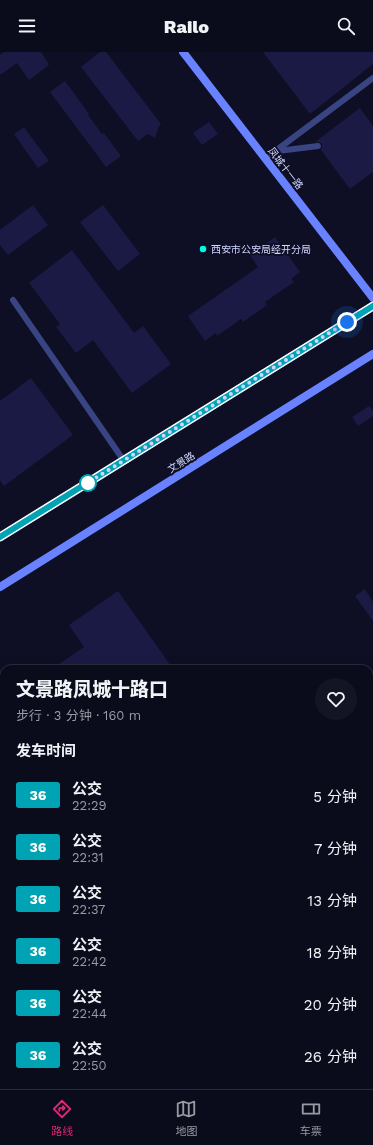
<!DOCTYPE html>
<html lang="zh">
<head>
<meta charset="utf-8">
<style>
  body { margin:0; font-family:"Work Sans","Noto Sans SC",sans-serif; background:#131424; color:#f1f3f6; height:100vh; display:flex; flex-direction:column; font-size:15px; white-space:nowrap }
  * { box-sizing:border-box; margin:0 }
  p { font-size:13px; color:#999ba3 }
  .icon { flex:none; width:22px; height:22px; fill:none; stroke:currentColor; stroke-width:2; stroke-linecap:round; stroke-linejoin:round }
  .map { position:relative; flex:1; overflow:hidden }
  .panel { position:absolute; left:0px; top:613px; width:373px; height:424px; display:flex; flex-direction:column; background:#0a0b1b; border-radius:12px 12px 0 0; box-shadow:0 4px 16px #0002,0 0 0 1px #2a2b3a }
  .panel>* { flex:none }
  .badge { padding:0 8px; border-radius:3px; font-size:14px; line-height:26px }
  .you { position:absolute; width:20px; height:20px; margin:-10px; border:3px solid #fff; border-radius:50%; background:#1a73e8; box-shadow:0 0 0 6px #1a73e833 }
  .map>.badge { position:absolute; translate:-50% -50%; box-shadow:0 0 0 2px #fff }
  h2 { padding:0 16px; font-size:15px; line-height:36px }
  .round { display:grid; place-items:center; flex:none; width:42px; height:42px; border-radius:21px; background:#131424 }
  .headline { display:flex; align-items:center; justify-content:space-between; height:68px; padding:0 16px }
  h1 { font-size:19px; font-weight:800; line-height:30px }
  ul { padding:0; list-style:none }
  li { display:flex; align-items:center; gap:12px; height:52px; padding:0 16px }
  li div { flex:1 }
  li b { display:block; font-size:15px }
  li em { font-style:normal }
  li .badge { min-width:44px; font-weight:700; text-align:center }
  header { display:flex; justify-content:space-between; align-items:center; height:52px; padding:0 16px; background:#0a0b1b; font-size:18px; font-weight:800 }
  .tabs { display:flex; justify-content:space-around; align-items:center; height:56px; border-top:1px solid #2a2b3a; background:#0a0b1b; font-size:11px; color:#999ba3 }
  .tabs a { display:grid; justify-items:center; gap:2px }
  .tabs .on { color:#db2777 }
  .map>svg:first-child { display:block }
  .building { fill:#1b1a45 }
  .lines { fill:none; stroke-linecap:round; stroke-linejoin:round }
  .lane { stroke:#394583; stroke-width:6 }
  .street { stroke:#394583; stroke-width:8 }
  .secondary { stroke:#6982ff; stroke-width:8 }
  .line-casing { stroke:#fff; stroke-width:9 }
  .line { stroke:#00a3b4; stroke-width:6 }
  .walk { stroke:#d1d5ff; stroke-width:4; stroke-dasharray:0 7.2 }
  .poi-dot { fill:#01fbe4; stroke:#0e0f24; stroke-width:1.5 }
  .stop-dot { fill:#fff; stroke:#00a3b4; stroke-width:2 }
  .labels { text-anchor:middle; stroke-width:4; stroke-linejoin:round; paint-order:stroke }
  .street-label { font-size:10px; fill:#d1d5ff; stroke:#0e0f24 }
  .poi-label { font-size:10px; fill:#d1d5ff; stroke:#0e0f24; text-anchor:start }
</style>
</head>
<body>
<header><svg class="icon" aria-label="menu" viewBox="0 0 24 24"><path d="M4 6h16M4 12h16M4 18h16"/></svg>Railo<svg class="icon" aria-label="search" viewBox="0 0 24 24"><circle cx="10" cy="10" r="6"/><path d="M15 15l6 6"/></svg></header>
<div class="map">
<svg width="373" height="1037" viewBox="0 0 373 1037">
  <rect width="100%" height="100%" fill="#0e0f24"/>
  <path class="building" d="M 4,0 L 41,0 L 49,13 L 29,28 L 17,11 L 0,23 L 0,3 Z
    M 100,0 L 106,0 L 161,72 L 159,74 L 155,86 L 148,82 L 138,89 L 81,15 Z
    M 263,0 L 373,0 L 373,12 L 310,62 Z
    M 65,29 L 89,62 L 88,63 L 102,82 L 104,81 L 121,104 L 106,115 L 50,40 Z
    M 360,56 L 373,74 L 373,120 L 350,137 L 321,98 L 322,95 L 322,92 L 319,90 L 315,90 Z
    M 209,70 L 218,82 L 202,93 L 193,81 Z
    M 24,75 L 49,109 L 38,116 L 14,82 Z
    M 33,153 L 48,173 L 8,203 L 0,193 L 0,178 Z
    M 103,153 L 140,202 L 118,219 L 80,170 Z
    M 275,185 L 300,220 L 291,227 L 294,230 L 265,250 L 267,253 L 243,270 L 241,267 L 217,284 L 216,281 L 205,289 L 188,264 L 258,215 L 250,203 Z
    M 72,198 L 134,281 L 143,274 L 171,312 L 132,341 L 93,288 L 76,301 L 56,275 L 60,272 L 29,231 Z
    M 31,326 L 73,383 L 4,434 L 0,428 L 0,349 Z
    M 369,354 L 373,359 L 373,364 L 358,374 L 352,365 Z
    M 365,537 L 373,550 L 373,569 L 355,544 Z
    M 118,539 L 173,617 L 52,617 L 84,595 L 69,573 Z"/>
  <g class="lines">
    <path class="lane" d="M 278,99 L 318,94
      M 266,106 L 373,26
      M 13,248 L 124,409"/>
    <path class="street" d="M 0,759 L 4,764
      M 200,1033 L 203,1037"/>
    <path class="secondary" d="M 183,0 L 373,246
      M 0,485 L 373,254
      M 0,535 L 373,302
      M 0,790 L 4,795
      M 0,821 L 4,826
      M 161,1033 L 164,1037
      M 181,1033 L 184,1037"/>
  </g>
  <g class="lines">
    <defs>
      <path id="line" d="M 0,485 L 373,254"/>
    </defs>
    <use href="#line" class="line-casing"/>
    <use href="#line" class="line"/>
    <path class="walk" d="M 88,431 L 86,432 L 347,270"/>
  </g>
  <circle class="poi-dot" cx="203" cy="197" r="4"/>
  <circle class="stop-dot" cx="88" cy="431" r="8"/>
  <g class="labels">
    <g class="street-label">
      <text transform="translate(286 116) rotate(52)" y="4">凤城十一路</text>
      <text transform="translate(181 410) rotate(-32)" y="4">文景路</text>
    </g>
    <g class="poi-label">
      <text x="211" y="201">西安市公安局经开分局</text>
    </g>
  </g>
</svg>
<div class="you" style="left:347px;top:270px"></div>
<section class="panel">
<div class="headline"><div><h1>文景路凤城十路口</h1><p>步行 · 3 分钟 · 160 m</p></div><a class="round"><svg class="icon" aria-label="heart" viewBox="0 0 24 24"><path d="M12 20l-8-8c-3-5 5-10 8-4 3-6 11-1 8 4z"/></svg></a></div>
<h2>发车时间</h2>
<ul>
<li><span class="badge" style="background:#00a3b4;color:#fff">36</span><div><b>公交</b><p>22:29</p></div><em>5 分钟</em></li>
<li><span class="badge" style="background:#00a3b4;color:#fff">36</span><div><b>公交</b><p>22:31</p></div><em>7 分钟</em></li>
<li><span class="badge" style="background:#00a3b4;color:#fff">36</span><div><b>公交</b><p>22:37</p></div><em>13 分钟</em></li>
<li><span class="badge" style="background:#00a3b4;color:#fff">36</span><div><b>公交</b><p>22:42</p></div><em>18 分钟</em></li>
<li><span class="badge" style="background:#00a3b4;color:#fff">36</span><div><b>公交</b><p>22:44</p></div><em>20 分钟</em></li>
<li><span class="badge" style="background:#00a3b4;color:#fff">36</span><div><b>公交</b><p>22:50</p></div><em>26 分钟</em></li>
</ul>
</section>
</div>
<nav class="tabs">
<a class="on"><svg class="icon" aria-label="directions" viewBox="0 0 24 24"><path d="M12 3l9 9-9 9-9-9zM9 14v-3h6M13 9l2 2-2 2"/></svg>路线</a>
<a><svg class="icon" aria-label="map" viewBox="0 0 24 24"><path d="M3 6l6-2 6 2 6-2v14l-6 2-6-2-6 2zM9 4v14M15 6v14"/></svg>地图</a>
<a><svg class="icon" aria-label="tickets" viewBox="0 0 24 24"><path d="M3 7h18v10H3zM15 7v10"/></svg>车票</a>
</nav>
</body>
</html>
